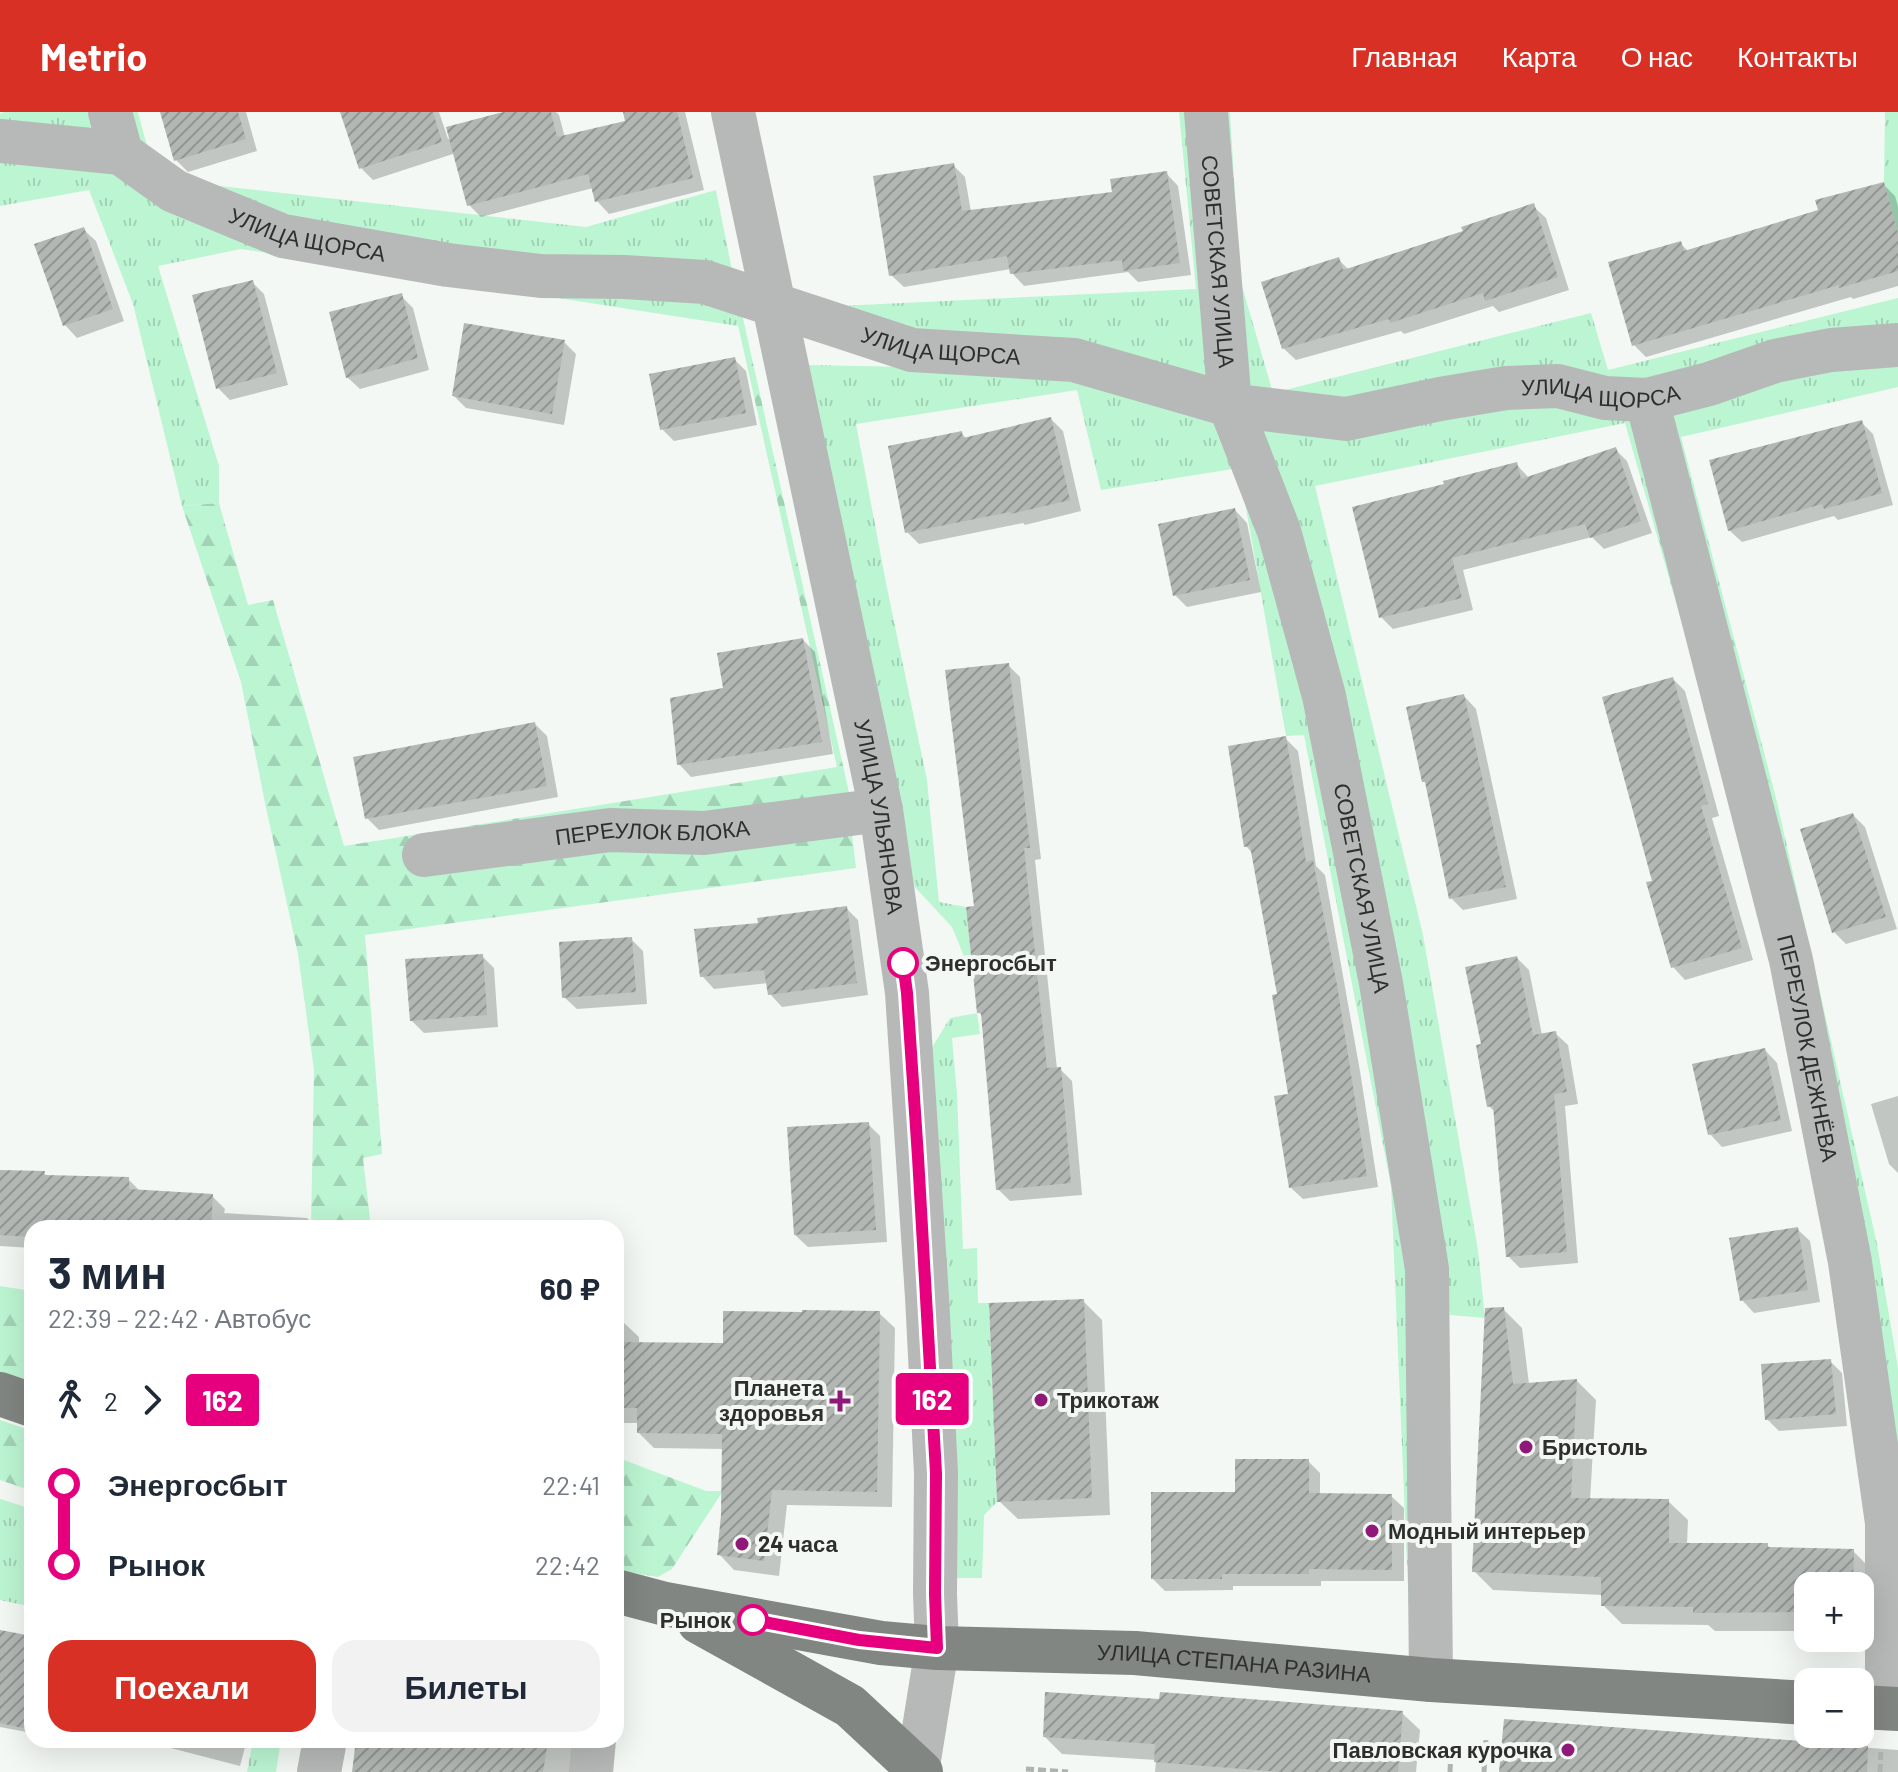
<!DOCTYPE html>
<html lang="ru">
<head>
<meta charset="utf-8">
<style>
  body { margin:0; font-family:Barlow,sans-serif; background:#f2f2f3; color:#1f2937; height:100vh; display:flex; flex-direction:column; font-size:30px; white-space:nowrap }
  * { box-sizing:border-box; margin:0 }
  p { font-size:26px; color:#747a83 }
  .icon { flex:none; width:44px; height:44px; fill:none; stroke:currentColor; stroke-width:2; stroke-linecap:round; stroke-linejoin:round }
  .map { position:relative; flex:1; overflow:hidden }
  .side { position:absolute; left:24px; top:1108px; width:600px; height:528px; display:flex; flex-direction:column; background:#fff; border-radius:24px; box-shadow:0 8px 32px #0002 }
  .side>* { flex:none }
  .badge { padding:0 16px; border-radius:6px; font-size:28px; line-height:52px }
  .fabs { position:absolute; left:1794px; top:1460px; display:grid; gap:16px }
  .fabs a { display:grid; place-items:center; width:80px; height:80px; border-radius:16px; background:#fff; box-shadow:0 8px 32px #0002; font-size:40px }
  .map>.badge { position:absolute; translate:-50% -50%; box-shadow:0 0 0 4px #fff }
  .legs { display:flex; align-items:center; gap:12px; height:88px; padding:0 24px; font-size:26px }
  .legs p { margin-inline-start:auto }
  .summary { display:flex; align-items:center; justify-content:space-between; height:136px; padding:0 24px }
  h1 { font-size:44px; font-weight:700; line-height:60px }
  .action { display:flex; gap:16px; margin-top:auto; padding:16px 24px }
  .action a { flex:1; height:92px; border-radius:24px; background:#d93025; color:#fff; font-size:32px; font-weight:700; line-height:92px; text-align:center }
  .action a+a { background:#f2f2f3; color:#1f2937 }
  ul { padding:0 24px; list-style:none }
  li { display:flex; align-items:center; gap:28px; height:80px; font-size:30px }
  li i { display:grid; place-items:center; width:12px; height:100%; margin:0 10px; background:currentColor }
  li i::after { content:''; width:20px; height:20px; margin:-10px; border:6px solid; border-radius:50%; background:#fff }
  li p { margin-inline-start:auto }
  li:first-child i { background:linear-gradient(#0000 50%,currentColor 0) }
  li:last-child i { background:linear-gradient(currentColor 50%,#0000 0) }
  header { display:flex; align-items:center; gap:48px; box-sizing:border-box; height:112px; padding:0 40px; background:#d93025; color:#fff }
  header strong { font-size:38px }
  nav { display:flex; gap:44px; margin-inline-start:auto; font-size:28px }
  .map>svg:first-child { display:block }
  .grass { fill:url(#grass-tufts) }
  .forest { fill:url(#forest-firs) }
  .shadow { fill:#0003 }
  .building { fill:url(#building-hatch) }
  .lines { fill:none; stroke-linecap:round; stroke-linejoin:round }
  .path { stroke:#b0b4b1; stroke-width:5; stroke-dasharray:8 4; stroke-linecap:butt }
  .minor { stroke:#b7b9b8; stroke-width:44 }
  .major { stroke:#828683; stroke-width:44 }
  .line-1-casing { stroke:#fff; stroke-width:18 }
  .line-1 { stroke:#e6007e; stroke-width:12 }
  .stop-1-dot { fill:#fff; stroke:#e6007e; stroke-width:4 }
  .poi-dot { fill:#8f1979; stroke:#f3f8f4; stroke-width:3 }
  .labels { text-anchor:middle; stroke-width:8; stroke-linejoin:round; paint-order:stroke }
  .street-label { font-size:22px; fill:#2d2f2e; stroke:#f3f8f4 }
  .stop-label { font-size:22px; font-weight:bold; fill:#2d2f2e; stroke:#f3f8f4; text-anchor:start }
  .poi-label { font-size:22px; font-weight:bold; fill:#2d2f2e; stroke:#f3f8f4; text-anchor:start }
</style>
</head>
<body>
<header>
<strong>Metrio</strong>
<nav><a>Главная</a><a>Карта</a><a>О нас</a><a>Контакты</a></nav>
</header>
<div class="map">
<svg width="1898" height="1660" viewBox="0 0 1898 1660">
  <defs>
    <pattern id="grass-tufts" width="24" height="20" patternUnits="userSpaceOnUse" patternTransform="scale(2)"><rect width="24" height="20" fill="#bcf5d2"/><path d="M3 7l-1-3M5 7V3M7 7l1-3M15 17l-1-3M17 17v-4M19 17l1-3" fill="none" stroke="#a2d2b5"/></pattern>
    <pattern id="forest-firs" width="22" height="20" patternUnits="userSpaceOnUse" patternTransform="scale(2)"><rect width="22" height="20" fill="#bcf5d2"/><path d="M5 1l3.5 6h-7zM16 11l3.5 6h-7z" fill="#a2d2b5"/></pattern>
    <pattern id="building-hatch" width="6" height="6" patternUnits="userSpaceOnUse" patternTransform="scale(2)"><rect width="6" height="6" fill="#b2b7b4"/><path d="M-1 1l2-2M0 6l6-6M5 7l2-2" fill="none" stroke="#919593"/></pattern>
  </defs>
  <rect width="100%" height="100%" fill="#f3f8f4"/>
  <path class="grass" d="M 4,0 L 100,0 L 108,31 L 0,22 L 0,2 Z
    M 116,0 L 138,0 L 148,38 L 185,70 L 586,115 L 716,78 L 733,163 L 447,146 L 177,74 Z
    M 1179,0 L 1196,0 L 1213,273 L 909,228 L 840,194 L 1196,177 Z
    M 1219,0 L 1230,0 L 1240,167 L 1273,281 L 1591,201 L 1608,258 L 1898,186 L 1898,221 L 1667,271 L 1342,293 L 1238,277 Z
    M 1885,0 L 1898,0 L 1898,122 L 1884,70 Z
    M 0,40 L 119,51 L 169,88 L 733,191 L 738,214 L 241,137 L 158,154 L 219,354 L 219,391 L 182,394 L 133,192 L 89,78 L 0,94 Z
    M 1898,244 L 1898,275 L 1681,325 L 1776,686 L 1877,1132 L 1898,1256 L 1898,1397 L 1657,300 L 1707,282 Z
    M 805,253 L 1071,258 L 1217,301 L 1268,419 L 1417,1151 L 1409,1500 L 1391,1074 L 1304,623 L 1286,624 L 1239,356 L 1101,378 L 1077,278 L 856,312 L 886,471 L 927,668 L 939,790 L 966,795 L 974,869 L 952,815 L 912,772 Z
    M 1506,289 L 1635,298 L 1773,833 L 1625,311 L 1315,374 L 1423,823 L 1478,1138 L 1485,1206 L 1450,1203 L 1444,1153 L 1257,318 Z
    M 977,901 L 980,922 L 952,926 L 957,981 L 963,1137 L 977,1136 L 978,1191 L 989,1191 L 997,1390 L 984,1403 L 982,1466 L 954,1466 L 928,942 L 950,906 Z
    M 0,1387 L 32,1397 L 32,1495 L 0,1488 Z
    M 253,1628 L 281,1628 L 276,1660 L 247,1660 Z"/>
  <path class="forest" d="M 733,191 L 740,193 L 852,694 L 851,714 L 856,756 L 365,823 L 382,1042 L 363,1046 L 371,1116 L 311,1116 L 314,958 L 298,842 L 265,691 L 241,570 L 182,394 L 219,391 L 248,493 L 273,488 L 344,734 L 837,655 Z
    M 0,1174 L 32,1179 L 32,1273 L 0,1263 Z
    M 0,1308 L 32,1319 L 32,1379 L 0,1368 Z
    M 616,1345 L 706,1379 L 723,1379 L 672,1457 L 658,1465 L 616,1458 Z"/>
  <path class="shadow" d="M 162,0 L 246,0 L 257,39 L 188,60 L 176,48 Z
    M 342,0 L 439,0 L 448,27 L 511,0 L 556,0 L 559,3 L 565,26 L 628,10 L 625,0 L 685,0 L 704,78 L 609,102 L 597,89 L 593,76 L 481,105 L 469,93 L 456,41 L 373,68 L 361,56 Z
    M 953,53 L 965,65 L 971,100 L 1114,81 L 1166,61 L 1178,74 L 1191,163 L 1138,170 L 1128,160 L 1024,174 L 1012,161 L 1011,157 L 904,175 L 891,163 Z
    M 1883,72 L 1895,84 L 1898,94 L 1898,174 L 1853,187 L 1851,185 L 1646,245 L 1634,233 L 1680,131 L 1689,140 L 1820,99 Z
    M 1533,94 L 1546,106 L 1569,178 L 1499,200 L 1493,194 L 1404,222 L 1401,219 L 1296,248 L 1283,236 L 1338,147 L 1349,158 L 1465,121 Z
    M 83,117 L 96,129 L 124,209 L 77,226 L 65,213 L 37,133 Z
    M 252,170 L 264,182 L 288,273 L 230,288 L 218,276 Z
    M 401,184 L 413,196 L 429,258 L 360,277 L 347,265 Z
    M 564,230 L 576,242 L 564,313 L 466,296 L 454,284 Z
    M 734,247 L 746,259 L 757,313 L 674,329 L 662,317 Z
    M 1051,307 L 1063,319 L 1081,399 L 1025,413 L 1023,411 L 919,432 L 907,420 L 961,321 L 967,327 Z
    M 1861,310 L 1873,322 L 1893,393 L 1838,408 L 1834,404 L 1742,430 L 1729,418 Z
    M 1615,337 L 1627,349 L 1652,421 L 1604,437 L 1592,425 L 1463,458 L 1473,498 L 1393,517 L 1381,505 L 1446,373 L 1516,352 L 1528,365 Z
    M 1235,398 L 1247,411 L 1261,480 L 1187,495 L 1175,483 Z
    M 803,528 L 815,540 L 833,642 L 691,665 L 679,652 L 725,578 Z
    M 1008,553 L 1020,565 L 1041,747 L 1035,748 L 1057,957 L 1060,957 L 1072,969 L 1082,1083 L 1010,1089 L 998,1077 L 983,904 L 979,901 L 977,796 Z
    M 1673,567 L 1685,579 L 1719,704 L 1712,706 L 1753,848 L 1685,868 L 1673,855 L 1654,770 Z
    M 1464,584 L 1476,597 L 1517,787 L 1463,798 L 1451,786 L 1427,672 L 1424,669 Z
    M 535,612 L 547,624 L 558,685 L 379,718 L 367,706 Z
    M 1286,627 L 1298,639 L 1316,754 L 1325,763 L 1360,959 L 1378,1075 L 1303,1087 L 1290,1075 L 1290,984 L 1279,884 L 1253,742 L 1246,734 Z
    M 1853,703 L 1865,715 L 1897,817 L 1846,832 L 1834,820 Z
    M 846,796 L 858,808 L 868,883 L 782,895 L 770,882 L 768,871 L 714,877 L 702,864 L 760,813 Z
    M 631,827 L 643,839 L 647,892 L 577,897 L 564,885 Z
    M 482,844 L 494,856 L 498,915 L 424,921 L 412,909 Z
    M 1517,846 L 1529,858 L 1542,923 L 1555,921 L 1568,933 L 1578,992 L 1565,994 L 1578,1151 L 1520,1156 L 1508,1144 L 1495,1000 L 1489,994 L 1483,934 Z
    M 1765,938 L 1777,951 L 1792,1019 L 1722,1035 L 1710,1022 Z
    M 1898,984 L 1898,1061 L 1889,1052 L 1871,992 Z
    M 868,1012 L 880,1024 L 887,1130 L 808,1135 L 795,1123 Z
    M 0,1059 L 44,1061 L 48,1066 L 128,1067 L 140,1079 L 212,1084 L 225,1097 L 224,1101 L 307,1106 L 317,1116 L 32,1116 L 32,1136 L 0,1134 Z
    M 1797,1117 L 1810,1129 L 1820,1190 L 1754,1201 L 1742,1188 Z
    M 1083,1189 L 1102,1208 L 1110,1403 L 1018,1407 L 999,1389 Z
    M 1503,1197 L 1522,1216 L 1529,1272 L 1577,1269 L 1596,1288 L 1590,1388 L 1668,1389 L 1688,1408 L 1687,1433 L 1767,1433 L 1771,1437 L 1853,1439 L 1872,1458 L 1870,1524 L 1860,1524 L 1860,1474 L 1808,1474 L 1808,1522 L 1803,1519 L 1715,1519 L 1708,1513 L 1622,1512 L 1603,1493 L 1603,1483 L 1493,1478 L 1474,1459 Z
    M 879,1201 L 895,1216 L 892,1395 L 787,1393 L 779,1464 L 734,1458 L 719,1442 L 723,1404 L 724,1337 L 654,1336 L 639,1321 L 639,1311 L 616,1311 L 616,1210 L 623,1210 L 639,1225 L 639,1232 L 725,1233 Z
    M 1830,1249 L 1842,1261 L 1847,1314 L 1779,1319 L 1767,1307 Z
    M 1308,1349 L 1320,1361 L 1320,1383 L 1391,1384 L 1404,1396 L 1404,1469 L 1321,1469 L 1321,1474 L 1233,1474 L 1233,1478 L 1165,1479 L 1153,1467 L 1237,1382 Z
    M 0,1520 L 32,1526 L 32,1621 L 0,1615 Z
    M 1402,1601 L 1420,1618 L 1416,1660 L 1155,1660 L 1156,1648 L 1062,1642 L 1045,1625 Z
    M 1506,1609 L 1898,1638 L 1898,1660 L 1501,1660 Z
    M 153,1628 L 247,1628 L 240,1654 L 159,1633 Z
    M 358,1628 L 574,1628 L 570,1660 L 354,1660 Z"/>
  <path class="building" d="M 160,0 L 238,0 L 246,27 L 174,49 Z
    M 340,0 L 433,0 L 442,30 L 359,57 Z
    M 503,0 L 551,0 L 557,25 L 625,9 L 623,0 L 677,0 L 693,66 L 595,90 L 588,62 L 467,94 L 446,15 Z
    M 954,51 L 962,99 L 1112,80 L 1110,67 L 1167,59 L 1180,151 L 1123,159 L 1122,148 L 1010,162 L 1007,144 L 889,164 L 873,64 Z
    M 1884,70 L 1898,122 L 1898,159 L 1839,176 L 1839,173 L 1632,234 L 1608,150 L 1681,129 L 1684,139 L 1818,98 L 1815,88 Z
    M 1534,91 L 1558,165 L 1485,189 L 1483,181 L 1390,211 L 1389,207 L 1282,237 L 1261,170 L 1339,145 L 1343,158 L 1463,119 L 1461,115 Z
    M 84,115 L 113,197 L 63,214 L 34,132 Z
    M 253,168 L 277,261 L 216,277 L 192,183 Z
    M 402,181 L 418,246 L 346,266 L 329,200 Z
    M 464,211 L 565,228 L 552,302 L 452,284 Z
    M 735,245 L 746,301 L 660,318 L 649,262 Z
    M 1051,305 L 1070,388 L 1011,402 L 1010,400 L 905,421 L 888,334 L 962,319 L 963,326 Z
    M 1862,308 L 1882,381 L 1824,397 L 1822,392 L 1728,419 L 1709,348 Z
    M 1616,335 L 1641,409 L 1590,426 L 1585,412 L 1452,446 L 1462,486 L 1379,506 L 1352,395 L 1444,372 L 1443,369 L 1517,350 L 1521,367 Z
    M 1235,396 L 1250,468 L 1173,484 L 1158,412 Z
    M 803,526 L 822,630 L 677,653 L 670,586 L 723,576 L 717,541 Z
    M 1009,551 L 1030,736 L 1024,736 L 1047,956 L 1061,955 L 1071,1071 L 996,1078 L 981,901 L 977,901 L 966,795 L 974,794 L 945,558 Z
    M 1673,565 L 1708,692 L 1701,694 L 1742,836 L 1671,856 L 1646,770 L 1652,769 L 1602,585 Z
    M 1464,582 L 1506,775 L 1449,787 L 1425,670 L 1422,670 L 1406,595 Z
    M 535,610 L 547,674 L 365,707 L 353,645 Z
    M 1286,624 L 1306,750 L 1313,748 L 1337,873 L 1367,1064 L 1289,1076 L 1274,984 L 1288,982 L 1272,883 L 1277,882 L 1250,734 L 1244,735 L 1228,634 Z
    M 1853,701 L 1886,805 L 1832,821 L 1800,717 Z
    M 847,794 L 857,871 L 768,883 L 764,858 L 700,865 L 694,817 L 758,811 L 757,806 Z
    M 632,825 L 636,880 L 562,886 L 559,830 Z
    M 483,842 L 487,903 L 410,909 L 405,847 Z
    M 1517,844 L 1533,923 L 1556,919 L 1567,980 L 1554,982 L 1567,1140 L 1506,1145 L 1493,994 L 1487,995 L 1476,933 L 1481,932 L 1465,855 Z
    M 1765,936 L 1781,1008 L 1708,1023 L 1692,952 Z
    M 869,1010 L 876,1118 L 794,1123 L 787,1015 Z
    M 0,1058 L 45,1059 L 44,1063 L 129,1065 L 129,1077 L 213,1082 L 211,1116 L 32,1116 L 32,1125 L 0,1123 Z
    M 1798,1115 L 1808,1178 L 1740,1189 L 1729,1126 Z
    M 1084,1187 L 1092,1386 L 997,1390 L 989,1191 Z
    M 1504,1195 L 1513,1272 L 1577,1267 L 1571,1386 L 1669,1387 L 1669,1431 L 1768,1431 L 1768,1435 L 1854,1437 L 1853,1474 L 1808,1474 L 1808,1500 L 1693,1501 L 1693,1495 L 1601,1494 L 1601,1465 L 1472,1460 L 1485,1196 Z
    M 802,1198 L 880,1199 L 877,1380 L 772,1378 L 764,1449 L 717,1443 L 721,1403 L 722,1322 L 637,1321 L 637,1296 L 616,1296 L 616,1230 L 723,1231 L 723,1199 L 802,1200 Z
    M 1831,1247 L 1836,1302 L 1765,1308 L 1761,1252 Z
    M 1235,1347 L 1309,1347 L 1309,1381 L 1392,1382 L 1392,1458 L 1309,1457 L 1309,1462 L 1222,1462 L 1222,1467 L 1151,1467 L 1151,1380 L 1235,1380 Z
    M 0,1518 L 32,1524 L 32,1618 L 0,1611 Z
    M 1045,1580 L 1159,1587 L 1160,1580 L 1403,1599 L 1398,1660 L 1282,1660 L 1154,1650 L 1155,1632 L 1043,1625 Z
    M 1504,1607 L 1868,1634 L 1867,1660 L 1499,1660 Z
    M 356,1628 L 548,1628 L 543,1660 L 352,1660 Z"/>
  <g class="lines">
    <path class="path" d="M 1026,1657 L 1068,1660
      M 1450,1660 L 1451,1637
      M 1484,1660 L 1486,1627
      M 1880,1660 L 1881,1637"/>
    <g class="minor">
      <path d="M 110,0 L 121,41"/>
      <path id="s1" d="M 733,0 L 881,698 L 907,881 L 927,1185 L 936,1361 L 935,1482 L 937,1536 L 917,1660"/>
      <path id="s2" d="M 1206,0 L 1230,293 L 1279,419 L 1324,584 L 1381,871 L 1427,1157 L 1431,1568"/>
      <path id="s3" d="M 0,29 L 121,41 L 174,79 L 283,124 L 448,153 L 541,164 L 624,165 L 705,170 L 912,238 L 1074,248 L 1230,293 L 1346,307 L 1440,287 L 1506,276 L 1558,274 L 1605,286 L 1647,288 L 1709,272 L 1775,249 L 1831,238 L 1898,233"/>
      <path id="s4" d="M 1647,288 L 1791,848 L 1850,1150 L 1887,1411 L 1887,1596"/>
      <path id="s5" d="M 424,743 L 610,718 L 704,721 L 881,698"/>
      <path d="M 319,1660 L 325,1628"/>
      <path d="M 591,1660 L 594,1628"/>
    </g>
    <g class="major">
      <path d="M 0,1282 L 32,1293"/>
      <path id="s6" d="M 616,1479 L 665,1492 L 881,1531 L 937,1536 L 1135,1541 L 1431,1568 L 1808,1591"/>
      <path d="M 699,1510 L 850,1594 L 921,1660"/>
      <path d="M 1860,1595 L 1898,1597"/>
    </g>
  </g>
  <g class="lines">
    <defs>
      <path id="line-1" d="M 753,1508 L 859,1528 L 937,1536 L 935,1482 L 936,1361 L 918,1045 L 907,881 L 903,851"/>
    </defs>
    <use href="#line-1" class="line-1-casing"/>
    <use href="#line-1" class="line-1"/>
  </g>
  <g class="stop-1-dot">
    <circle cx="903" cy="851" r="14"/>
    <circle cx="753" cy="1508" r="14"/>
  </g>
  <g class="poi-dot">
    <circle cx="1041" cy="1288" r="8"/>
    <path d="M836 1277h8v8h8v8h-8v8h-8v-8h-8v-8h8z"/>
    <circle cx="1526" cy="1335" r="8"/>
    <circle cx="1372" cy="1419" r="8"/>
    <circle cx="742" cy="1432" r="8"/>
    <circle cx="1568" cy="1638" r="8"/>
  </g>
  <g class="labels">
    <g class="street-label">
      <text dy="8" stroke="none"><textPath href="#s3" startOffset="328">УЛИЦА ЩОРСА</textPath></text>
      <text dy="8" stroke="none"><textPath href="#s2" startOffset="150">СОВЕТСКАЯ УЛИЦА</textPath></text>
      <text dy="8" stroke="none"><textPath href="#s3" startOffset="976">УЛИЦА ЩОРСА</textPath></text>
      <text dy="8" stroke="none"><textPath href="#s3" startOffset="1648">УЛИЦА ЩОРСА</textPath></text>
      <text dy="8" stroke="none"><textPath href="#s1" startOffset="720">УЛИЦА УЛЬЯНОВА</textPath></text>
      <text dy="8" stroke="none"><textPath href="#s5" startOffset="230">ПЕРЕУЛОК БЛОКА</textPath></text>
      <text dy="8" stroke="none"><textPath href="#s2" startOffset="796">СОВЕТСКАЯ УЛИЦА</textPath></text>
      <text dy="8" stroke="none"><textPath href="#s4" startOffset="668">ПЕРЕУЛОК ДЕЖНЁВА</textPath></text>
      <text dy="8" stroke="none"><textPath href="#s6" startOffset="624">УЛИЦА СТЕПАНА РАЗИНА</textPath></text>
    </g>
    <g class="stop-label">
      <text x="925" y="859">Энергосбыт</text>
      <text x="731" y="1516" text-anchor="end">Рынок</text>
    </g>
    <g class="poi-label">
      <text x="824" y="1284" text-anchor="end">Планета<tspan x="824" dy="25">здоровья</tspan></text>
      <text x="1057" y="1296">Трикотаж</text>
      <text x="1542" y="1343">Бристоль</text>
      <text x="1388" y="1427">Модный интерьер</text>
      <text x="758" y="1440">24 часа</text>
      <text x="1552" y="1646" text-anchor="end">Павловская курочка</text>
    </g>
  </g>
</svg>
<div class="fabs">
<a>+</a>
<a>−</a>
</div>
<b class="badge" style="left:932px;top:1287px;background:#e6007e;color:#fff">162</b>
<section class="side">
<div class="summary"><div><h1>3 мин</h1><p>22:39 – 22:42 · Автобус</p></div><b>60 ₽</b></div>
<div class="legs"><svg class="icon" aria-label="walk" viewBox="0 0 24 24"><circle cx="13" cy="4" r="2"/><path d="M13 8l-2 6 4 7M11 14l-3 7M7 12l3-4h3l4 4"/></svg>2<svg class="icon" aria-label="forward" viewBox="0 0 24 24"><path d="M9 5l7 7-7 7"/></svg><b class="badge" style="background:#e6007e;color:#fff">162</b></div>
<ul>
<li><i style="color:#e6007e"></i><b>Энергосбыт</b><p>22:41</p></li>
<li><i style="color:#e6007e"></i><b>Рынок</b><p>22:42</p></li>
</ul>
<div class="action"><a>Поехали</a><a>Билеты</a></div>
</section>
</div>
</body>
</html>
